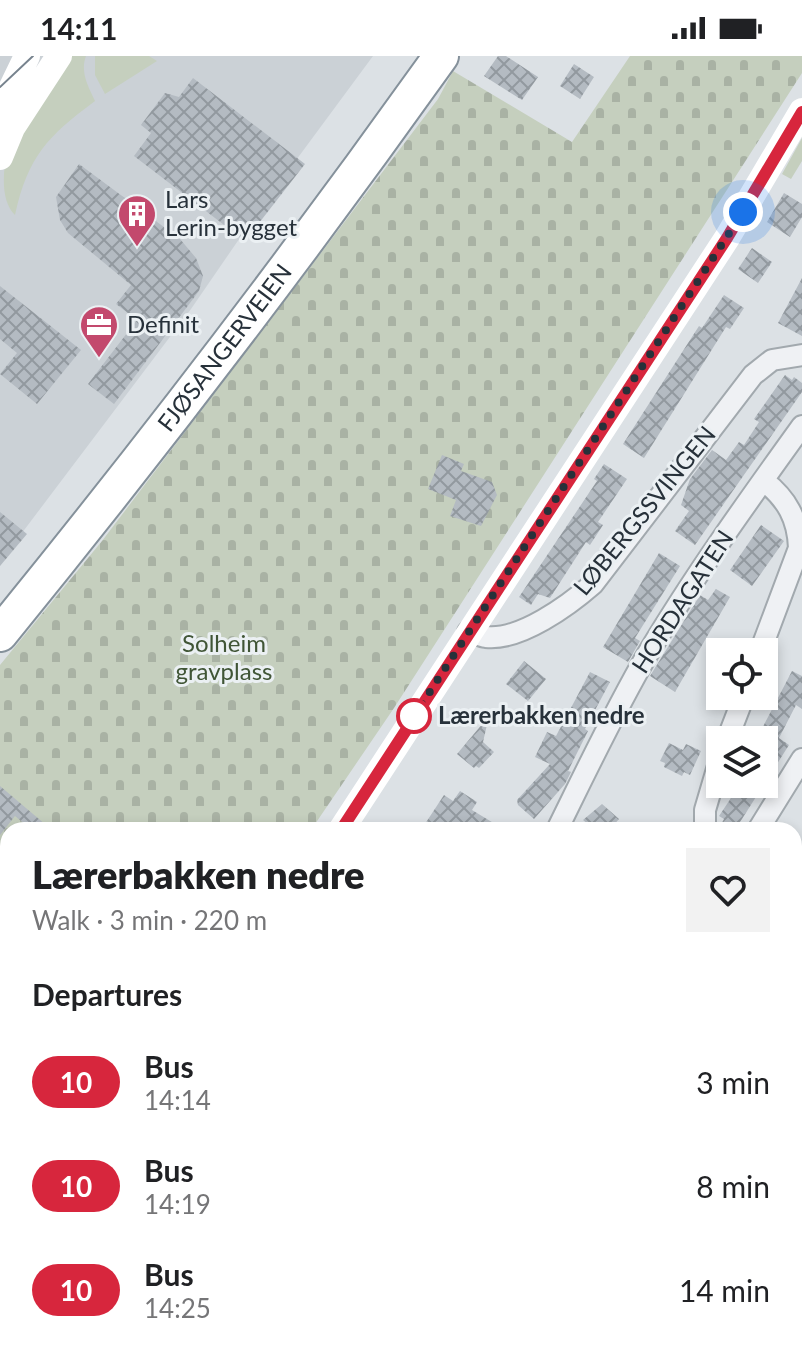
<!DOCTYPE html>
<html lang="en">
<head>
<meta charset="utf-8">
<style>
  body { margin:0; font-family:Lato,sans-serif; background:#f2f2f2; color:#202124; height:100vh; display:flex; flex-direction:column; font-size:30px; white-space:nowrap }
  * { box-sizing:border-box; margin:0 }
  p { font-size:26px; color:#757577 }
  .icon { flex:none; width:44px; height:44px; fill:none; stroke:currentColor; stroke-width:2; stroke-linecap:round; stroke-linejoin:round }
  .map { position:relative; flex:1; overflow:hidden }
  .panel { position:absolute; left:0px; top:766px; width:802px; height:536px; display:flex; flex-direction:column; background:#fff; border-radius:24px 24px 0 0; box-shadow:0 4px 12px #0003 }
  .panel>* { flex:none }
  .badge { padding:0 16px; border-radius:26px; font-size:28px; line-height:52px }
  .fabs { position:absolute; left:706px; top:582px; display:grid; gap:16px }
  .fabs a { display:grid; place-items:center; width:72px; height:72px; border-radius:0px; background:#fff; box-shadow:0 4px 12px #0003; font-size:40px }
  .you { position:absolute; width:40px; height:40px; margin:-20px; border:6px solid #fff; border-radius:50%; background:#1a73e8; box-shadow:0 0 0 12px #1a73e833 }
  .map>.badge { position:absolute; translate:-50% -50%; box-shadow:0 0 0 4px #fff }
  h2 { padding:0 32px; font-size:30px; line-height:72px }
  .round { display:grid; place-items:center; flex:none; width:84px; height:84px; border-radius:0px; background:#f2f2f2 }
  .overview { display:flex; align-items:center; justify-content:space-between; height:136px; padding:0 32px }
  h1 { font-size:38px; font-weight:800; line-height:60px }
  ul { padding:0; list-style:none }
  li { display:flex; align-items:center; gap:24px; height:104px; padding:0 32px }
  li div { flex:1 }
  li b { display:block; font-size:30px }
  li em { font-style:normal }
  li .badge { min-width:88px; font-weight:700; text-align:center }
  .status { display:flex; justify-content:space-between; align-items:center; height:56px; padding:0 40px; background:#fff; direction:ltr }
  .status svg { height:22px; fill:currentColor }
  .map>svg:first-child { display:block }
  .built { fill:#cbd1d6 }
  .green { fill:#c5cfbe }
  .cemetery { fill:url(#cemetery-stones) }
  .garden { fill:url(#garden-dots) }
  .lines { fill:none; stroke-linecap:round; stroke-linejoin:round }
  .stream { stroke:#99b4c3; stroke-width:5 }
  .building { fill:url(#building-cross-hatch) }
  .street-casing { stroke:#a2a9ae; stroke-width:24 }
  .highway-casing { stroke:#85919b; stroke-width:38 }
  .street { stroke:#eff1f4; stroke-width:20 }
  .secondary { stroke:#fff; stroke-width:26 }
  .highway { stroke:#fff; stroke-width:34 }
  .tram { stroke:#77838e; stroke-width:2 }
  .line-casing { stroke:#fff; stroke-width:18 }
  .line { stroke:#d7263d; stroke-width:12 }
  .walk { stroke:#27313a; stroke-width:8; stroke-dasharray:0 14.4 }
  .stop-dot { fill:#fff; stroke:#d7263d; stroke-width:4 }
  .labels { text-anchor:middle; stroke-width:6; stroke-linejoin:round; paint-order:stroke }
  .poi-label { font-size:24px; fill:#27313a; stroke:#ebf0f3; text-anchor:start }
  .street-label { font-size:24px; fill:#27313a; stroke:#ebf0f3 }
  .park-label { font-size:24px; fill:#405536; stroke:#ebf0f3 }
  .stop-label { font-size:24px; font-weight:bold; fill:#27313a; stroke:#ebf0f3; text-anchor:start }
</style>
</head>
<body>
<div class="status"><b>14:11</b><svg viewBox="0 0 49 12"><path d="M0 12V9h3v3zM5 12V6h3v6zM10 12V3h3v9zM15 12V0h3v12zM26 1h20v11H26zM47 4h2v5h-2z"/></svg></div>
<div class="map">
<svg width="802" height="1302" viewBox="0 0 802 1302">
  <defs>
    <pattern id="cemetery-stones" width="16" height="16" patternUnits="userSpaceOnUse" patternTransform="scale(2)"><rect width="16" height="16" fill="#c5cfbe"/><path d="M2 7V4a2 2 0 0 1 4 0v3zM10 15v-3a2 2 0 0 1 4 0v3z" fill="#a9b2a4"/></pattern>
    <pattern id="garden-dots" width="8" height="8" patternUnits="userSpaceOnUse" patternTransform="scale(2)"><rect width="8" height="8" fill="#c5cfbe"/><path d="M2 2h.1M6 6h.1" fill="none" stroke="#a9b2a4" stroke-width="1.8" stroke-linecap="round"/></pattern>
    <pattern id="building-cross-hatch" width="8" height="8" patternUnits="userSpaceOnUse" patternTransform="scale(2)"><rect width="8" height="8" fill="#b4bbc2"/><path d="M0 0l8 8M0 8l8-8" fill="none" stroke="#92999f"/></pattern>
  </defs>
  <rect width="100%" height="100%" fill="#dce1e5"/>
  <path class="built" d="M 0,0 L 373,0 L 257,157 L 191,253 L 0,506 Z"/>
  <path class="green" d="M 66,0 L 86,0 C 80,16 88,30 95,45 C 48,80 28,100 15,159 C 1,145 3,120 6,101 Z
    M 95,0 L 149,0 L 157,5 L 105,38 L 95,19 Z
    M 802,82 L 802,105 L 791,123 L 782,118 Z
    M 0,1150 L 8,1156 L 8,1206 L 0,1215 Z"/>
  <path class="cemetery" d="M 630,0 L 802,0 L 802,17 L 394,652 L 311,774 L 8,774 L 8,1145 L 0,1139 L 0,609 L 102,485 L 438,43 L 453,15 L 572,86 Z"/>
  <path class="garden" d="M 677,1294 L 707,1294 L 705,1302 L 672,1302 Z"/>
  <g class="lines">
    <path class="stream" d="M 794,1203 L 802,1206"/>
  </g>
  <path class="building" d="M 498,0 L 506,0 L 538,21 L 522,44 L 484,20 Z
    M 574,8 L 594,21 L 580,43 L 560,30 Z
    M 193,22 L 305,108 L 245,185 L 134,100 L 151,77 L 141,69 L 165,37 L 179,41 Z
    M 79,108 L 180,183 L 196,202 L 203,220 L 199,235 L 114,348 L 88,328 L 137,264 L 116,248 L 131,229 L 68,177 L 60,164 L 56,141 Z
    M 784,137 L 802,148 L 802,161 L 790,181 L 767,166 Z
    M 752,192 L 772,206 L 758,227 L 738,213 Z
    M 802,222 L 802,280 L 778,267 Z
    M 0,230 L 81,294 L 37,348 L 0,318 L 17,297 L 0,283 Z
    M 724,239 L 744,252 L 730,273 L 726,271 L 644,402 L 623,388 L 699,270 L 702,272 Z
    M 785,319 L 792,324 L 794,321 L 802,327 L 802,336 L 695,489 L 675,475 L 689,455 L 681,449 L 690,423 L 712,394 L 726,404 L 739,386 L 744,389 L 759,366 L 754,363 Z
    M 442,399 L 464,408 L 461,415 L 492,426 L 497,439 L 481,470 L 450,460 L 456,444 L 428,433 Z
    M 604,408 L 627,423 L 598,466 L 603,469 L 590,489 L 586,486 L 550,542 L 538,538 L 531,549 L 519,541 L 597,425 L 594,423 Z
    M 0,456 L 27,478 L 0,510 Z
    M 761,469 L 784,485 L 752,530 L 730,514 Z
    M 659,497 L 680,510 L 635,582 L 640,585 L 628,606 L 603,591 Z
    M 716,533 L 730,541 L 675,636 L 650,620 L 700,539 L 708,544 Z
    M 524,605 L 546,623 L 528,645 L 506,628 Z
    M 792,615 L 802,620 L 802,653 L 796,649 L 779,682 L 789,689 L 735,774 L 718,774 L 724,763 L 719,760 L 733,739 L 725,733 L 726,728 L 764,728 L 764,684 L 756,684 Z
    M 590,616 L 610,626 L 585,673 L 588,675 L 568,715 L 571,716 L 565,728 L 534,763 L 518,749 L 517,744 L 550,708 L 535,701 L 547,676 L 556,680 Z
    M 489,660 L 483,686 L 494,696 L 479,712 L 476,710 L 474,712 L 457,698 Z
    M 669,687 L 683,694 L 686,688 L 701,695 L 690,719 L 684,716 L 682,720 L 664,711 L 665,707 L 660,705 Z
    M 0,730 L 46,769 L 42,774 L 32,774 L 15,760 L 0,779 Z
    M 460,735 L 477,746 L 472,754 L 505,774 L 421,774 L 444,739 L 453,745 Z
    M 602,748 L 619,763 L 612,771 L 615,774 L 595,774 L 583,764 Z"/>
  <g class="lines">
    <defs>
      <path id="street" d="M 468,576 C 474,577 480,580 486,581 C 520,585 569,549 593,528 L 753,319 L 772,304 L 802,299
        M 760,596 L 799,492 C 798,463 787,443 764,425
        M 727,684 L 744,640
        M 557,774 C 586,715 614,656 647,599 C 694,520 748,445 802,370
        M 705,774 L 705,754 L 720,703
        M 758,774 L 802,703
        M 794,1045 L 802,1031
        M 99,1294 L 101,1302
        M 122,1302 L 127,1294
        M 283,1302 L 288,1294
        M 445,1302 L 451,1294
        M 575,1302 L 577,1294
        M 661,1302 L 665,1294"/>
      <g id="highway">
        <path id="s1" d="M 0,578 C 153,390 300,198 441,0"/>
      </g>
    </defs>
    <use href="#street" class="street-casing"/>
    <use href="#highway" class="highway-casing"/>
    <use href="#street" class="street"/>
    <path class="secondary" d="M 0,56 L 27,0
      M 0,101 L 12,72 L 59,0
      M 341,774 L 727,182 L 802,55
      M 0,1246 L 8,1235"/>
    <use href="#highway" class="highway"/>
    <path class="tram" d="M 0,31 L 33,0"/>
  </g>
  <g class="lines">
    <defs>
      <path id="line" d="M 341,774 L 727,182 L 802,56"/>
    </defs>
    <use href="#line" class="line-casing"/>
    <use href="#line" class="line"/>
    <path class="walk" d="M 414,660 L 743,156"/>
  </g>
  <defs>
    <symbol id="building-pin" viewBox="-11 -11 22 30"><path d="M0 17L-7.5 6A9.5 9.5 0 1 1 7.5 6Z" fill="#c3496d" stroke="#ebf0f3"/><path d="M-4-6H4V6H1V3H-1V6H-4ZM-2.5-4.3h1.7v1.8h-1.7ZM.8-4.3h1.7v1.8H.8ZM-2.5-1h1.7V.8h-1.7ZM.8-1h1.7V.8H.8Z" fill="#fff"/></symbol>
    <symbol id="office-pin" viewBox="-11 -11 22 30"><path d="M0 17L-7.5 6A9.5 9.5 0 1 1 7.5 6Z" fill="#c3496d" stroke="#ebf0f3"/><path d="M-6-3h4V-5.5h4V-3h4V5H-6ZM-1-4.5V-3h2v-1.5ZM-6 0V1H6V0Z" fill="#fff"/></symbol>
  </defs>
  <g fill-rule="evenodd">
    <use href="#building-pin" x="115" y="136" width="44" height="60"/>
    <use href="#office-pin" x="77" y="247" width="44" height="60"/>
  </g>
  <circle class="stop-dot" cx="414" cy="660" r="16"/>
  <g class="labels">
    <g class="poi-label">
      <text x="165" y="152">Lars<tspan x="165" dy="28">Lerin-bygget</tspan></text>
      <text x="127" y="277">Definit</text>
    </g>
    <g class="street-label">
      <text dy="8" stroke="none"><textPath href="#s1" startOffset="364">FJØSANGERVEIEN</textPath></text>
      <text transform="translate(645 455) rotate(-51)" y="8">LØBERGSSVINGEN</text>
      <text transform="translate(683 546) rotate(-57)" y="8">HORDAGATEN</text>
    </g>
    <g class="park-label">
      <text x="224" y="596">Solheim<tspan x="224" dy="28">gravplass</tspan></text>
    </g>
    <g class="stop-label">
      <text x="438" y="668">Lærerbakken nedre</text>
    </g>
  </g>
</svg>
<div class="fabs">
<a><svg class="icon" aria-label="locate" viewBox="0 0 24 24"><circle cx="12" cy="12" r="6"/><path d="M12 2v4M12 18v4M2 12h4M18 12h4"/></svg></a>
<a><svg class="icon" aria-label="layers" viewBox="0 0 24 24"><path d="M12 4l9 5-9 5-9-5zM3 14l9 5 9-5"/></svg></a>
</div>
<div class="you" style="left:743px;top:156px"></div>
<section class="panel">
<div class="overview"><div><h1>Lærerbakken nedre</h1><p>Walk · 3 min · 220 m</p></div><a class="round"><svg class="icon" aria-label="heart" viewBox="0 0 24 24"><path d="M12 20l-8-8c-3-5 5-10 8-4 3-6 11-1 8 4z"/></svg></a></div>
<h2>Departures</h2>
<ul>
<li><span class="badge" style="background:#d7263d;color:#fff">10</span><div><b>Bus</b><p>14:14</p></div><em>3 min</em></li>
<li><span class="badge" style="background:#d7263d;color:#fff">10</span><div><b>Bus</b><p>14:19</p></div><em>8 min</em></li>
<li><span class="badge" style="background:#d7263d;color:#fff">10</span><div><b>Bus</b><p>14:25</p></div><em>14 min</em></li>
</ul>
</section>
</div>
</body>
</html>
